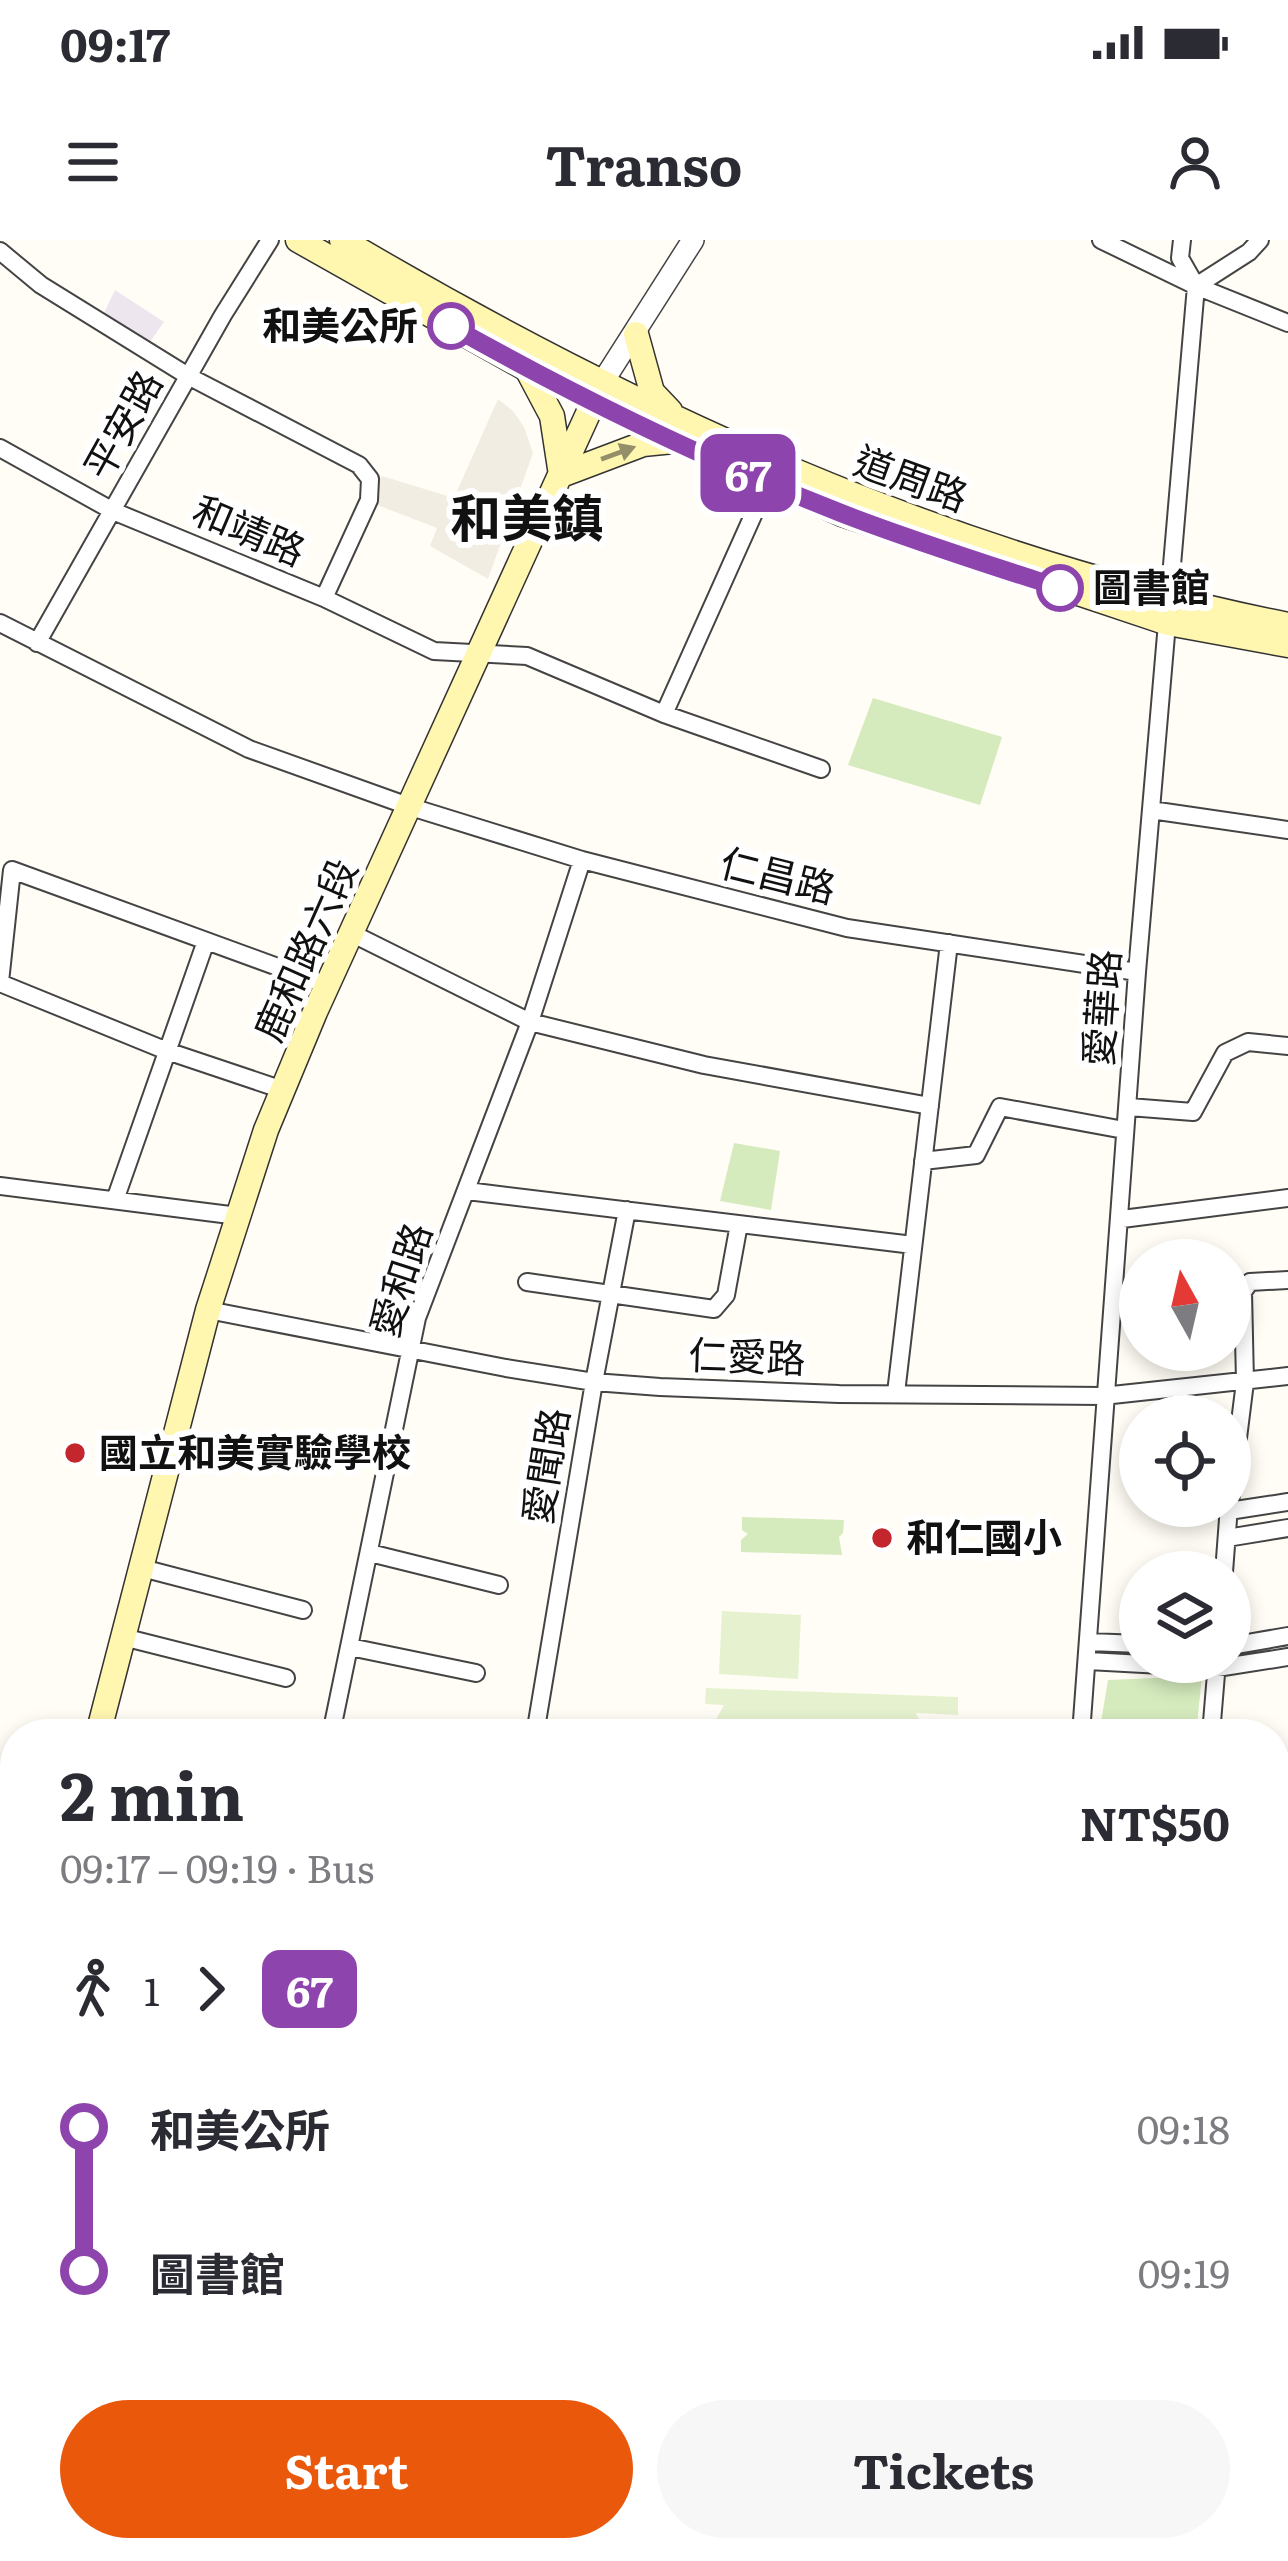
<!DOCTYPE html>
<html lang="en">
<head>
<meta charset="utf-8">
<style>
  body { margin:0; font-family:Literata,"Noto Sans TC",serif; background:#f7f7f7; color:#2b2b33; height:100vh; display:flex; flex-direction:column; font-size:45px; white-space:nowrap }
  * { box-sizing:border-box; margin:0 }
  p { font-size:39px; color:#7c7c81 }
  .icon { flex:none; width:66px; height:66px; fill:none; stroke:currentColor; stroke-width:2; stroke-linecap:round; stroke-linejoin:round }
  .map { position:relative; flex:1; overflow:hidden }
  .details { position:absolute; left:0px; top:1479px; width:1290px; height:843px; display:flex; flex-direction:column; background:#fff; border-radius:48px 48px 0 0; box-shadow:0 6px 18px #0003 }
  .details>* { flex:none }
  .badge { padding:0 24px; border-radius:18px; font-size:42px; line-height:78px }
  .needle { width:78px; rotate:352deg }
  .controls { position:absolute; left:1119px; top:999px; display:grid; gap:24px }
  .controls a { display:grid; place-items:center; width:132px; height:132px; border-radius:50%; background:#fff; box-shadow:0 6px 18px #0003; font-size:60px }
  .map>.badge { position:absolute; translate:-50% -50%; box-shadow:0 0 0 6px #fff }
  .legs { display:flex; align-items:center; gap:18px; height:132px; padding:0 60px; font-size:39px }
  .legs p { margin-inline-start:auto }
  .summary { display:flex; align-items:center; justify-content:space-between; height:204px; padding:0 60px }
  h1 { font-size:66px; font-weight:700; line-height:90px }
  .primary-button { display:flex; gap:24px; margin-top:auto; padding:24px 60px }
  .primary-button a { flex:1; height:138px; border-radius:72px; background:#ea580c; color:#fff; font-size:48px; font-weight:700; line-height:138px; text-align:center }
  .primary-button a+a { background:#f7f7f7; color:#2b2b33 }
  ul { padding:0 60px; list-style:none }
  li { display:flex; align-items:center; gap:42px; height:144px; font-size:45px }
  li i { display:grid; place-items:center; width:18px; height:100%; margin:0 15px; background:currentColor }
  li i::after { content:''; width:30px; height:30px; margin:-15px; border:9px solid; border-radius:50%; background:#fff }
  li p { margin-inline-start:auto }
  li:first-child i { background:linear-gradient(#0000 50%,currentColor 0) }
  li:last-child i { background:linear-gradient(currentColor 50%,#0000 0) }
  .status { display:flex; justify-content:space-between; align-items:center; height:84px; padding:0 60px; background:#fff; direction:ltr }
  .status svg { height:33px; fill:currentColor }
  header { display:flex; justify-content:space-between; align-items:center; height:156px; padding:0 60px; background:#fff; font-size:54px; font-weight:700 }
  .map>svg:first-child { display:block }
  .industrial { fill:#eee6ef }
  .farmland { fill:#f6f3d4 }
  .green { fill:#d5ebbd }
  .pitch { fill:#e6f2cf }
  .plaza { fill:#f1ede2 }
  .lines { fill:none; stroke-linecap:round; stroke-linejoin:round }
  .canal { stroke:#b9e0f7; stroke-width:16 }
  .minor-casing { stroke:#444; stroke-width:20 }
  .tertiary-casing { stroke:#444; stroke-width:24 }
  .secondary-casing { stroke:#333; stroke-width:27 }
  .minor { stroke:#fff; stroke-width:16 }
  .tertiary { stroke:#fff; stroke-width:21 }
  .secondary { stroke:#fff6b0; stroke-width:24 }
  .oneway { fill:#948f68 }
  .line-1-casing { stroke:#fff; stroke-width:27 }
  .line-1 { stroke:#8e44ad; stroke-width:18 }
  .stop-1-dot { fill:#fff; stroke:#8e44ad; stroke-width:6 }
  .poi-dot { fill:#c4262e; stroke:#fff; stroke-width:4.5 }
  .labels { text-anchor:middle; stroke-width:12; stroke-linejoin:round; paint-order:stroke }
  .stop-label { font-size:39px; font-weight:bold; fill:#111; stroke:#fff; text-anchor:end }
  .street-label { font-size:39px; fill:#111; stroke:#fff }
  .poi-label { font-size:39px; font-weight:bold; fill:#111; stroke:#fff; text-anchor:start }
  .district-label { font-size:51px; font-weight:bold; fill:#111; stroke:#fff }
</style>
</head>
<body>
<div class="status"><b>09:17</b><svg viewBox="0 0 49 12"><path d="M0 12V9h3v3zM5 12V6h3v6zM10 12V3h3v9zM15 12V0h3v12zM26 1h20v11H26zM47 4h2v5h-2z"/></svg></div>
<header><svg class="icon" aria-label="menu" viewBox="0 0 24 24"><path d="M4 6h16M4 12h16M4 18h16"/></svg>Transo<svg class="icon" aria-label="person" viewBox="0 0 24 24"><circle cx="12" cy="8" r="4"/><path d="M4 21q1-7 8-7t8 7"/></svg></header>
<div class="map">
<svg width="1288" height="2321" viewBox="0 0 1288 2321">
  <rect width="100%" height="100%" fill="#fffdf5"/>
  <path class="industrial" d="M 115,50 L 164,82 L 147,106 L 102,77 Z"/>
  <path class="farmland" d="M 0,1568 L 15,1569 L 15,1681 L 0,1681 Z
    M 1288,1747 L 1288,1838 L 1275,1844 L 1275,1749 Z"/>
  <path class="green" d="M 873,458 L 1002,497 L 980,565 L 848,525 Z
    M 734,903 L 780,911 L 771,970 L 720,961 Z
    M 742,1277 L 844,1280 L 843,1293 L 839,1297 L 842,1315 L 741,1312 L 741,1300 L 748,1294 L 742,1290 Z
    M 1202,1436 L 1196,1494 L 1099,1494 L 1108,1440 Z"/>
  <path class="pitch" d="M 722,1371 L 801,1375 L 798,1439 L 719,1434 Z
    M 706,1448 L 958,1457 L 958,1475 L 916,1473 L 925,1494 L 708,1494 L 724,1465 L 705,1464 Z"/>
  <path class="plaza" d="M 498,159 L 513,171 L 524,187 L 533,213 L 488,339 L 430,306 L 437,288 L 362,259 L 382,236 L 454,258 Z"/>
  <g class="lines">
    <path class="canal" d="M 1275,1885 L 1288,1879
      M 0,2000 L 15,2000"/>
    <defs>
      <path id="minor" d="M 1101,0 L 1196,46 L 1288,83
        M 1182,0 L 1180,18 L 1196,46
        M 0,11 L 41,45 L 188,136 L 359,225 L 370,239 L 369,260 L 324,358
        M 1196,46 L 1249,12 L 1260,0
        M 0,208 L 113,271 L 324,358 L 434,411 L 527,416 L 664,474 L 821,529
        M 0,383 L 249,509 L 411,567 L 582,620 L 847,688 L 1137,732
        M 37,403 L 223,75 L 270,0
        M 664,474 L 768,242
        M 1151,570 L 1288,590
        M 353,694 L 530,782 L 704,825 L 930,866
        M 0,742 L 12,630 L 327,745
        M 0,743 L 167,811 L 283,850
        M 1129,867 L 1193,872 L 1225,813 L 1248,802 L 1288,806
        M 923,921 L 976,915 L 1000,867 L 1124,890
        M 0,946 L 238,976
        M 467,951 L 913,1005
        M 115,960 L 206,701
        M 1122,979 L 1288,958
        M 527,1042 L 714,1069 L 726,1055 L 739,984
        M 208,1070 L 506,1128 L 594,1142 L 660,1147 L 839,1154 L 1103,1156 L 1288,1136
        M 896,1153 L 949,703
        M 1230,1262 L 1245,1142 L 1243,1052 L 1250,1042 L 1288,1040
        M 1229,1271 L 1288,1262
        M 1227,1298 L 1288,1288
        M 370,1313 L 499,1345
        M 142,1328 L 303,1370
        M 1224,1332 L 1229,1266
        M 123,1397 L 286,1438
        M 1089,1402 L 1140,1404
        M 1230,1406 L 1288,1396
        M 350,1407 L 476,1433
        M 1088,1421 L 1217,1428 L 1288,1417
        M 331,1494 L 417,1078 L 530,782 L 582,620
        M 535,1494 L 594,1142 L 627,970
        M 1081,1494 L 1137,732 L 1196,46
        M 1211,1494 L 1217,1422
        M 1275,1532 L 1288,1530
        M 1275,1559 L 1288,1556
        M 1275,1707 L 1288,1701
        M 1275,1897 L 1288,1891
        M 0,2291 L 15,2291
        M 555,2307 L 556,2321
        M 911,2307 L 912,2321
        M 126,2321 L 127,2307"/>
      <path id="tertiary" d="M 602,143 L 693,0
        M 1275,2209 L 1288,2207
        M 326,2321 L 339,2307"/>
      <path id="secondary" d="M 298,0 L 527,129 L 842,274 L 1168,383 L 1288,405
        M 342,0 C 636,174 951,318 1288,385
        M 636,94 L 652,152 L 670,171
        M 527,129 L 552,176 L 561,235 L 643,204 L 673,201
        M 98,1494 L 208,1070 L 266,890 L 315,772 L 602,143
        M 0,1852 L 15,1797"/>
    </defs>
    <use href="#minor" class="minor-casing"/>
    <use href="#tertiary" class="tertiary-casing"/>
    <use href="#secondary" class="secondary-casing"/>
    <use href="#minor" class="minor"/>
    <use href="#tertiary" class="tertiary"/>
    <use href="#secondary" class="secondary"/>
  </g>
  <defs><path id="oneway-solid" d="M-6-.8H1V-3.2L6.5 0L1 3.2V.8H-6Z" transform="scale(3)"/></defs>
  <use class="oneway" href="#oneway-solid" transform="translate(618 213) rotate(-20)"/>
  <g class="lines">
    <defs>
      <path id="line-1" d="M 451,86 C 575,156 708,221 841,273 C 913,301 987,324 1060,348"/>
    </defs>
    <use href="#line-1" class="line-1-casing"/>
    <use href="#line-1" class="line-1"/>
  </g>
  <g class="stop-1-dot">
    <circle cx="451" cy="86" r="21"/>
    <circle cx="1060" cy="348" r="21"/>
  </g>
  <g class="poi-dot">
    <circle cx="75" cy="1213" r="12"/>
    <circle cx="882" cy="1298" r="12"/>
  </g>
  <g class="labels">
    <g class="stop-label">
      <text x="418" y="100">和美公所</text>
      <text x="1093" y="362" text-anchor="start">圖書館</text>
    </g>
    <g class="street-label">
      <text transform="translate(123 185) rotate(-61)" y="14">平安路</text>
      <text transform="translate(911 239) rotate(20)" y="14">道周路</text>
      <text transform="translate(249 291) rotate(23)" y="14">和靖路</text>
      <text transform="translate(778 636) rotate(14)" y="14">仁昌路</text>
      <text transform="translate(306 710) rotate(-66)" y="14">鹿和路六段</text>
      <text transform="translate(1102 768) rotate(-86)" y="14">愛華路</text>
      <text transform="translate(401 1040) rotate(-72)" y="14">愛和路</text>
      <text transform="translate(747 1117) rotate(2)" y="14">仁愛路</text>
      <text transform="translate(546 1226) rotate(-81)" y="14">愛聞路</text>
    </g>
    <g class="poi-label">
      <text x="99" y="1227">國立和美實驗學校</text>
      <text x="906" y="1312">和仁國小</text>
    </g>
    <g class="district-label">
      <text x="527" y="297">和美鎮</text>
    </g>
  </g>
</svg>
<div class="controls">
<a><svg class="needle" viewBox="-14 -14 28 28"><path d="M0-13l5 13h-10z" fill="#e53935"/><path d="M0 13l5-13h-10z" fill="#7c7c81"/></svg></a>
<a><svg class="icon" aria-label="locate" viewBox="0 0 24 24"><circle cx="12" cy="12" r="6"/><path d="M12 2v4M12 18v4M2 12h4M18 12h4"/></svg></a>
<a><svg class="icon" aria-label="layers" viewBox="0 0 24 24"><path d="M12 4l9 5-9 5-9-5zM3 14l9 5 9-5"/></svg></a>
</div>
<b class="badge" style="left:748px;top:233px;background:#8e44ad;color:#fff">67</b>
<section class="details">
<div class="summary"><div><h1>2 min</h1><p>09:17 – 09:19 · Bus</p></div><b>NT$50</b></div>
<div class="legs"><svg class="icon" aria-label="walk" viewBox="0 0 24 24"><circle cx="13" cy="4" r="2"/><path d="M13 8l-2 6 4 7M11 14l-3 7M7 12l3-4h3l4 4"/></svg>1<svg class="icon" aria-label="forward" viewBox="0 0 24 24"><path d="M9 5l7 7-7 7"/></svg><b class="badge" style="background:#8e44ad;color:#fff">67</b></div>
<ul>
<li><i style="color:#8e44ad"></i><b>和美公所</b><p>09:18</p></li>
<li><i style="color:#8e44ad"></i><b>圖書館</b><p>09:19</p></li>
</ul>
<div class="primary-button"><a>Start</a><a>Tickets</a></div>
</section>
</div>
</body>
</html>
